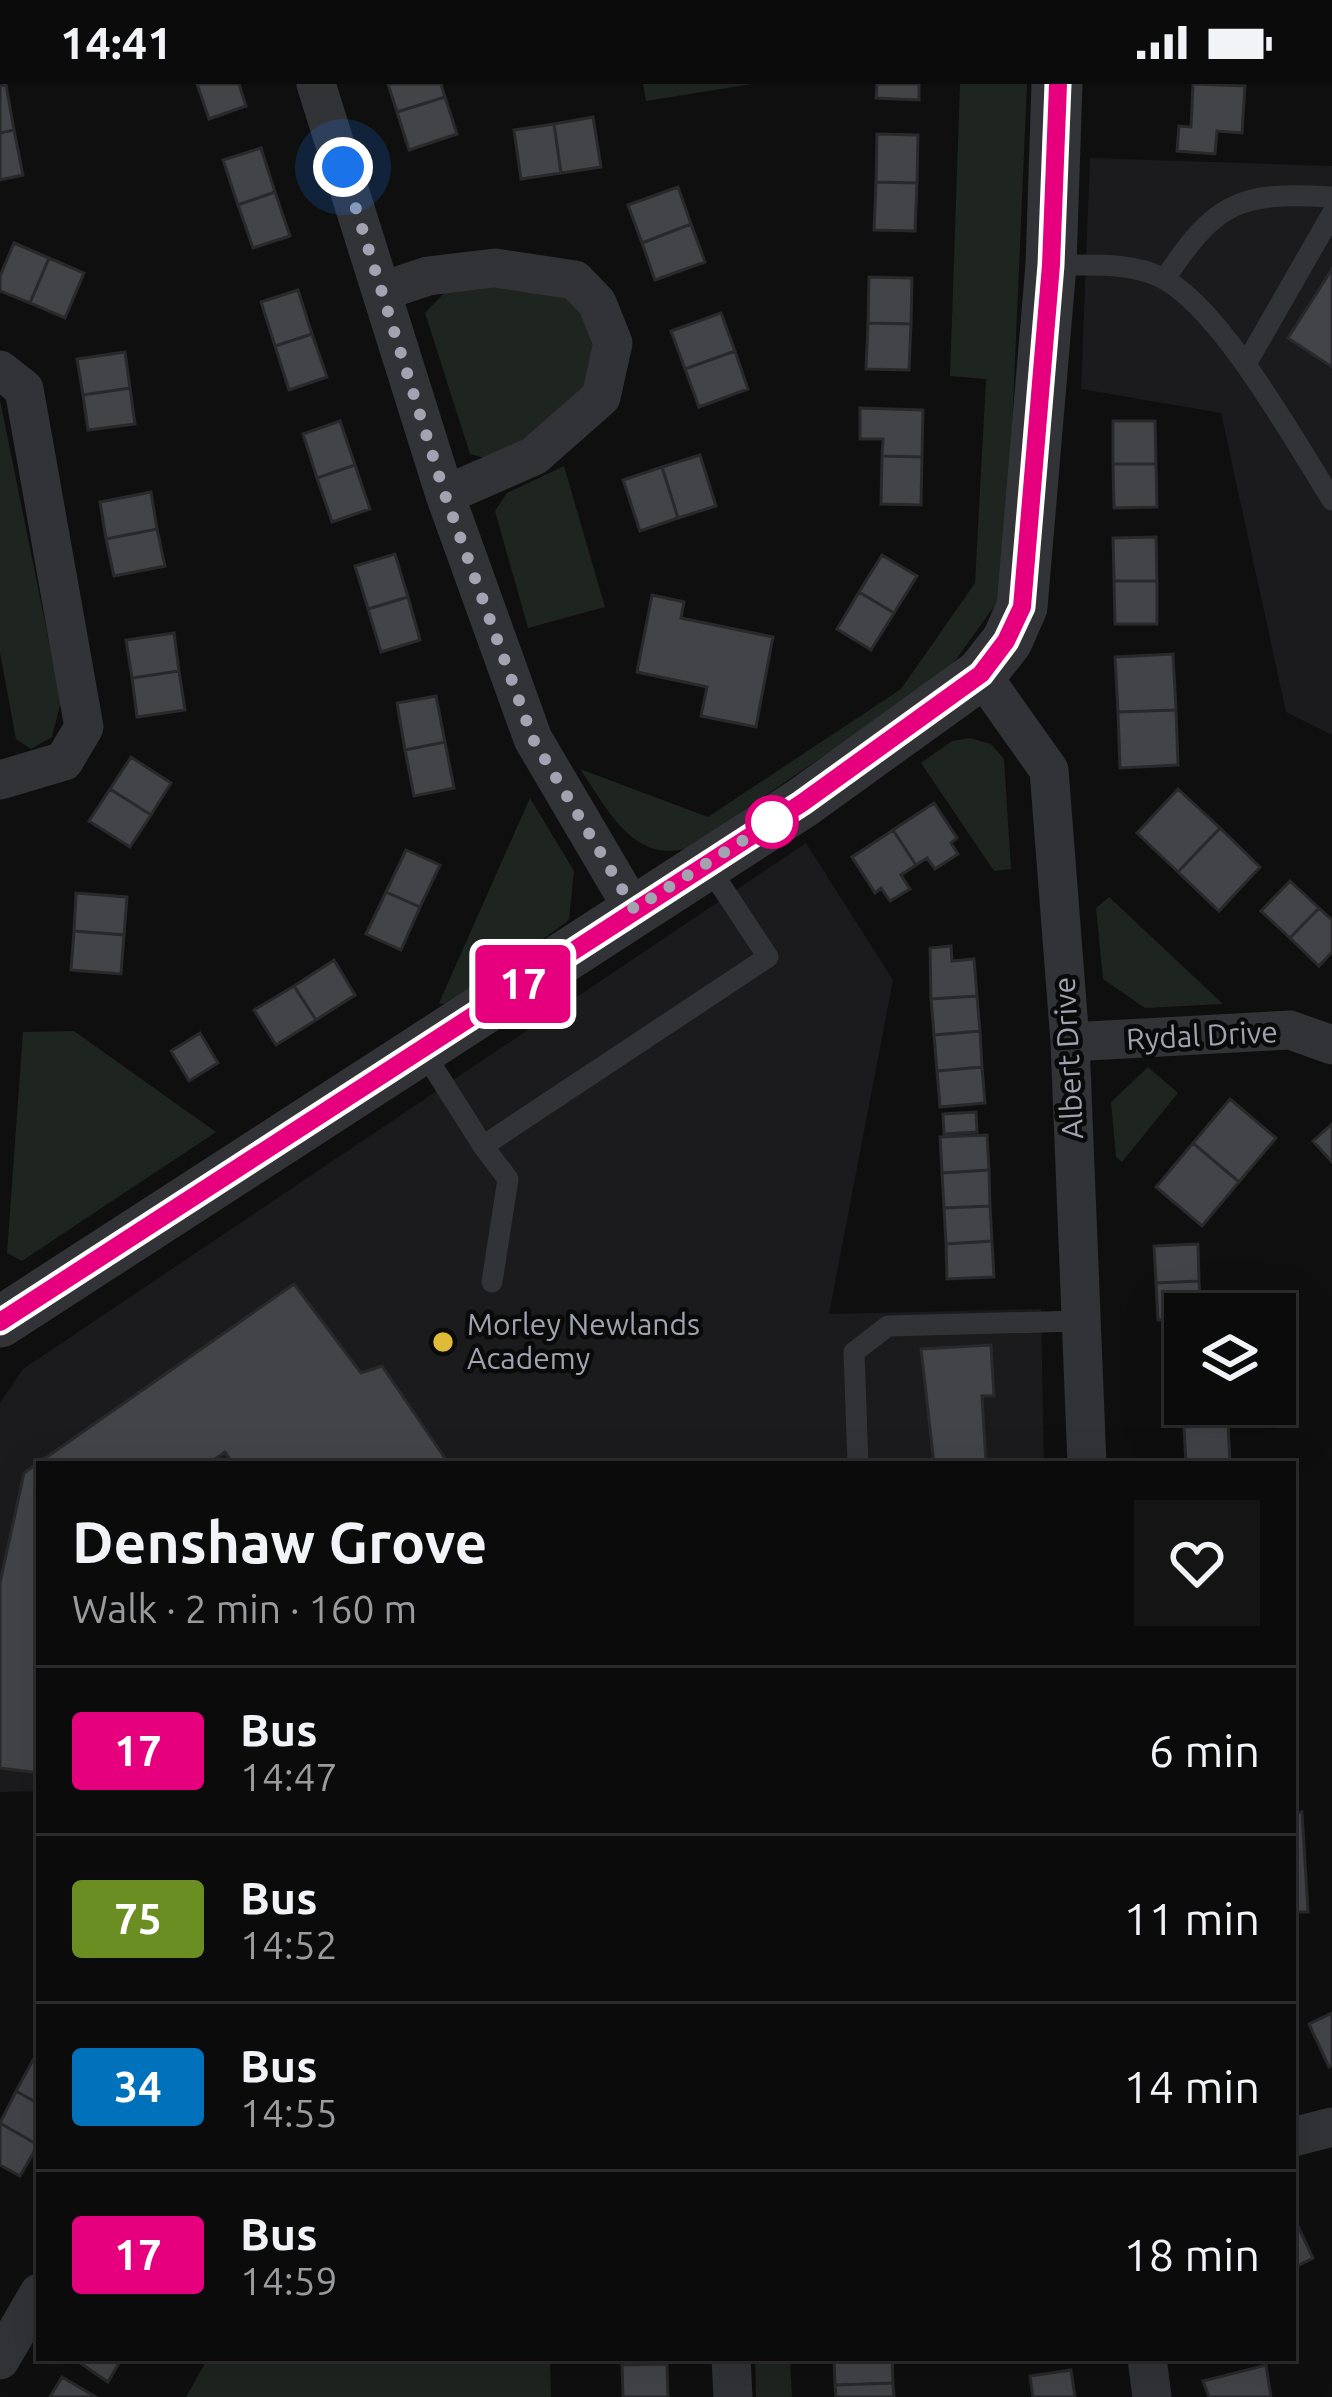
<!DOCTYPE html>
<html lang="en">
<head>
<meta charset="utf-8">
<style>
  body { margin:0; font-family:Ubuntu,sans-serif; background:#141415; color:#f1f3f6; height:100vh; display:flex; flex-direction:column; font-size:45px; white-space:nowrap }
  * { box-sizing:border-box; margin:0 }
  p { font-size:39px; color:#9a9b9d }
  .icon { flex:none; width:66px; height:66px; fill:none; stroke:currentColor; stroke-width:2; stroke-linecap:round; stroke-linejoin:round }
  .map { position:relative; flex:1; overflow:hidden }
  .details { position:absolute; left:36px; top:1377px; width:1260px; height:900px; display:flex; flex-direction:column; background:#0b0b0c; border-radius:0px; box-shadow:0 12px 48px #0002,0 0 0 3px #2b2b2d }
  .details>* { flex:none }
  .badge { padding:0 24px; border-radius:9px; font-size:42px; line-height:78px }
  .tools { position:absolute; left:1164px; top:1209px; display:grid; gap:24px }
  .tools a { display:grid; place-items:center; width:132px; height:132px; border-radius:0px; background:#0b0b0c; box-shadow:0 12px 48px #0002,0 0 0 3px #2b2b2d; font-size:60px }
  .you { position:absolute; width:60px; height:60px; margin:-30px; border:9px solid #fff; border-radius:50%; background:#1a73e8; box-shadow:0 0 0 18px #1a73e833 }
  .map>.badge { position:absolute; translate:-50% -50%; box-shadow:0 0 0 6px #fff }
  .round { display:grid; place-items:center; flex:none; width:126px; height:126px; border-radius:0px; background:#141415 }
  .headline { display:flex; align-items:center; justify-content:space-between; height:204px; padding:0 36px }
  h1 { font-size:57px; font-weight:700; line-height:90px }
  ul { padding:0; list-style:none }
  li { display:flex; align-items:center; gap:36px; height:168px; padding:0 36px; border-top:3px solid #2b2b2d }
  li div { flex:1 }
  li b { display:block; font-size:45px }
  li em { font-style:normal }
  li .badge { min-width:132px; font-weight:700; text-align:center }
  .status { display:flex; justify-content:space-between; align-items:center; height:84px; padding:0 60px; background:#0b0b0c; direction:ltr }
  .status svg { height:33px; fill:currentColor }
  .map>svg:first-child { display:block }
  .built { fill:#1b1b1d }
  .green { fill:#1e241f }
  .building { fill:#434448; stroke:#29292c; stroke-width:3 }
  .lines { fill:none; stroke-linecap:round; stroke-linejoin:round }
  .service { stroke:#323337; stroke-width:21 }
  .minor { stroke:#323337; stroke-width:39 }
  .tertiary { stroke:#323337; stroke-width:51 }
  .line-casing { stroke:#fff; stroke-width:27 }
  .line { stroke:#e6007e; stroke-width:18 }
  .walk { stroke:#a1a4b0; stroke-width:12; stroke-dasharray:0 21.6 }
  .stop-dot { fill:#fff; stroke:#e6007e; stroke-width:6 }
  .poi-dot { fill:#e0bb37; stroke:#0a0a0b; stroke-width:4.5 }
  .labels { text-anchor:middle; stroke-width:9; stroke-linejoin:round; paint-order:stroke }
  .street-label { font-size:30px; fill:#a1a4b0; stroke:#0a0a0b }
  .poi-label { font-size:30px; fill:#a1a4b0; stroke:#0a0a0b; text-anchor:start }
</style>
</head>
<body>
<div class="status"><b>14:41</b><svg viewBox="0 0 49 12"><path d="M0 12V9h3v3zM5 12V6h3v6zM10 12V3h3v9zM15 12V0h3v12zM26 1h20v11H26zM47 4h2v5h-2z"/></svg></div>
<div class="map">
<svg width="1332" height="2313" viewBox="0 0 1332 2313">
  <rect width="100%" height="100%" fill="#0f0f10"/>
  <path class="built" d="M 1090,74 L 1332,82 L 1332,651 L 1286,628 L 1221,329 L 1081,305 Z
    M 806,759 L 893,896 L 829,1230 L 1041,1225 L 1044,1380 L 39,1380 L 39,1707 L 0,1708 L 0,1319 L 23,1285 Z"/>
  <path class="green" d="M 643,0 L 752,0 L 646,17 Z
    M 960,0 L 1027,0 L 1006,484 L 998,517 L 947,588 L 688,764 C 633,781 606,722 580,685 L 708,733 L 901,605 L 975,499 L 986,295 L 950,292 Z
    M 504,203 L 558,208 L 590,232 L 598,287 L 568,334 L 489,375 L 470,370 L 425,229 L 445,208 Z
    M 0,316 L 61,617 L 52,653 L 31,665 L 16,655 L 0,569 Z
    M 564,382 L 605,523 L 528,544 L 495,427 L 507,409 Z
    M 970,654 L 991,660 L 1004,675 L 1011,785 L 994,787 L 921,679 L 952,657 Z
    M 530,714 L 574,787 L 569,836 L 460,917 L 451,922 L 439,919 Z
    M 1109,813 L 1223,920 L 1145,924 L 1103,895 L 1096,824 Z
    M 74,947 L 216,1048 L 22,1177 L 7,1169 L 23,948 Z
    M 1148,983 L 1178,1009 L 1122,1078 L 1116,1073 L 1111,1018 Z
    M 208,2274 L 550,2274 L 551,2313 L 186,2313 Z
    M 755,2274 L 790,2274 L 792,2313 L 756,2313 Z"/>
  <path class="building" d="M 197,0 L 239,0 L 246,22 L 209,35 Z
    M 388,0 L 441,0 L 445,13 L 397,28 Z
    M 877,0 L 919,0 L 919,16 L 876,14 Z
    M 1193,0 L 1245,2 L 1242,49 L 1217,47 L 1215,70 L 1177,67 L 1179,42 L 1191,43 Z
    M 6,1 L 14,46 L 0,49 L 0,2 Z
    M 445,13 L 457,50 L 409,66 L 397,28 Z
    M 593,33 L 601,83 L 561,89 L 554,40 Z
    M 554,40 L 561,89 L 521,95 L 514,46 Z
    M 14,46 L 23,91 L 0,96 L 0,49 Z
    M 877,50 L 918,51 L 917,99 L 876,98 Z
    M 261,64 L 275,108 L 238,121 L 223,76 Z
    M 876,98 L 917,99 L 915,147 L 874,146 Z
    M 678,103 L 691,140 L 642,159 L 628,121 Z
    M 275,108 L 290,152 L 253,164 L 238,121 Z
    M 691,140 L 705,178 L 655,196 L 642,159 Z
    M 14,159 L 49,174 L 30,219 L 0,207 L 0,192 Z
    M 49,174 L 84,189 L 65,234 L 30,219 Z
    M 1332,185 L 1332,283 L 1288,254 Z
    M 869,193 L 912,194 L 911,240 L 868,239 Z
    M 298,206 L 312,250 L 275,262 L 261,218 Z
    M 721,229 L 735,267 L 685,285 L 671,247 Z
    M 868,239 L 911,240 L 909,286 L 866,285 Z
    M 312,250 L 327,293 L 289,306 L 275,262 Z
    M 735,267 L 748,305 L 699,323 L 685,285 Z
    M 125,268 L 130,304 L 83,311 L 77,275 Z
    M 130,304 L 135,340 L 88,346 L 83,311 Z
    M 860,324 L 923,326 L 922,373 L 882,372 L 883,355 L 860,355 Z
    M 340,337 L 355,381 L 317,394 L 303,350 Z
    M 1113,337 L 1155,337 L 1156,380 L 1113,380 Z
    M 700,371 L 716,422 L 678,434 L 662,383 Z
    M 882,372 L 922,373 L 921,421 L 881,420 Z
    M 1113,380 L 1156,380 L 1157,423 L 1114,424 Z
    M 355,381 L 370,425 L 332,438 L 317,394 Z
    M 662,383 L 678,434 L 640,447 L 623,396 Z
    M 151,408 L 157,445 L 106,455 L 100,418 Z
    M 157,445 L 165,482 L 114,492 L 106,455 Z
    M 1156,453 L 1157,497 L 1114,497 L 1113,454 Z
    M 395,470 L 408,513 L 368,525 L 355,482 Z
    M 882,471 L 917,492 L 894,529 L 859,508 Z
    M 1114,497 L 1157,497 L 1157,540 L 1115,540 Z
    M 859,508 L 894,529 L 871,566 L 837,545 Z
    M 652,511 L 684,518 L 681,534 L 773,553 L 756,643 L 701,632 L 707,603 L 637,588 Z
    M 408,513 L 420,556 L 381,568 L 368,525 Z
    M 174,549 L 179,587 L 132,594 L 126,556 Z
    M 1173,570 L 1176,626 L 1118,628 L 1115,573 Z
    M 179,587 L 185,626 L 137,633 L 132,594 Z
    M 436,612 L 445,658 L 405,666 L 397,619 Z
    M 1176,626 L 1178,681 L 1120,684 L 1118,628 Z
    M 445,658 L 454,704 L 414,712 L 405,666 Z
    M 131,673 L 171,699 L 151,731 L 110,705 Z
    M 110,705 L 151,731 L 130,763 L 89,737 Z
    M 1178,705 L 1220,744 L 1178,788 L 1137,749 Z
    M 934,719 L 957,754 L 951,759 L 958,770 L 935,785 L 927,774 L 916,781 L 893,746 Z
    M 1220,744 L 1260,783 L 1219,827 L 1178,788 Z
    M 893,746 L 916,781 L 901,791 L 910,805 L 890,817 L 881,804 L 875,809 L 852,773 Z
    M 406,766 L 440,781 L 420,823 L 386,808 Z
    M 1290,797 L 1319,824 L 1290,854 L 1261,827 Z
    M 386,808 L 420,823 L 401,866 L 366,850 Z
    M 76,809 L 127,813 L 124,851 L 74,847 Z
    M 1319,824 L 1332,836 L 1332,868 L 1319,882 L 1290,854 Z
    M 74,847 L 124,851 L 121,890 L 71,886 Z
    M 951,862 L 952,877 L 974,875 L 977,912 L 931,915 L 930,864 Z
    M 334,876 L 355,911 L 316,936 L 294,902 Z
    M 294,902 L 316,936 L 276,961 L 254,926 Z
    M 977,912 L 980,947 L 934,951 L 931,915 Z
    M 980,947 L 982,983 L 937,987 L 934,951 Z
    M 200,949 L 218,979 L 189,997 L 171,967 Z
    M 982,983 L 985,1019 L 940,1023 L 937,987 Z
    M 1230,1015 L 1276,1054 L 1239,1098 L 1193,1059 Z
    M 976,1028 L 977,1048 L 944,1050 L 943,1030 Z
    M 1332,1040 L 1332,1078 L 1313,1057 Z
    M 987,1051 L 989,1086 L 942,1089 L 940,1053 Z
    M 1193,1059 L 1239,1098 L 1202,1142 L 1156,1103 Z
    M 989,1086 L 990,1122 L 944,1124 L 942,1089 Z
    M 990,1122 L 992,1157 L 946,1160 L 944,1124 Z
    M 992,1157 L 994,1193 L 947,1195 L 946,1160 Z
    M 1198,1160 L 1199,1197 L 1156,1199 L 1154,1162 Z
    M 1199,1197 L 1201,1230 L 1158,1236 L 1156,1199 Z
    M 294,1200 L 361,1289 L 382,1282 L 449,1380 L 233,1380 L 225,1368 L 208,1380 L 39,1380 L 39,1689 L 0,1684 L 0,1499 L 24,1389 Z
    M 991,1261 L 994,1312 L 982,1312 L 986,1380 L 934,1380 L 921,1265 Z
    M 1185,1290 L 1185,1320 L 1226,1320 L 1226,1326 L 1182,1328 L 1180,1291 Z
    M 1228,1341 L 1230,1378 L 1186,1380 L 1184,1343 Z
    M 1302,1728 L 1308,1828 L 1293,1828 L 1293,1729 Z
    M 1332,1929 L 1332,1981 L 1329,1983 L 1309,1940 Z
    M 33,1976 L 39,1979 L 39,2020 L 16,2007 Z
    M 16,2007 L 39,2020 L 38,2061 L 0,2039 Z
    M 0,2039 L 38,2061 L 20,2092 L 0,2081 Z
    M 1295,2136 L 1313,2174 L 1293,2184 L 1293,2138 Z
    M 73,2274 L 122,2274 L 108,2298 Z
    M 621,2274 L 667,2274 L 667,2280 L 622,2281 Z
    M 834,2274 L 892,2274 L 893,2299 L 835,2301 Z
    M 667,2280 L 668,2313 L 623,2313 L 622,2281 Z
    M 1266,2281 L 1271,2313 L 1209,2313 L 1203,2297 Z
    M 1071,2286 L 1075,2313 L 1033,2313 L 1030,2292 Z
    M 62,2293 L 96,2313 L 50,2313 Z
    M 893,2299 L 894,2313 L 836,2313 L 835,2301 Z"/>
  <g class="lines">
    <path class="service" d="M 1052,181 C 1087,182 1130,177 1162,194 C 1221,224 1296,359 1332,416
      M 1165,195 C 1215,118 1240,107 1332,113
      M 1246,280 L 1332,130
      M 423,967 L 483,1062 L 768,873 L 706,779
      M 483,1062 L 508,1095 L 492,1198
      M 858,1380 L 854,1268 L 888,1242 L 1079,1237"/>
    <path class="minor" d="M 316,0 L 445,411 L 533,655 L 633,825
      M 383,207 L 428,192 L 495,184 L 575,196 L 597,219 L 613,259 L 601,313 L 534,372 L 445,411
      M 0,286 L 24,305 L 84,643 L 64,677 L 0,696
      M 981,590 L 1049,686 L 1070,958 L 1087,1380
      M 1070,958 L 1290,946 L 1332,961
      M 1293,2053 L 1332,2043
      M 731,2274 L 733,2313
      M 1147,2274 L 1152,2313
      M 0,2276 L 39,2209"/>
    <path class="tertiary" d="M 0,1238 L 802,719 L 981,590 L 1007,557 L 1022,523 L 1051,181 L 1057,0"/>
  </g>
  <g class="lines">
    <defs>
      <path id="line" d="M 0,1238 L 802,719 L 981,590 L 1006,557 L 1022,523 L 1051,181 L 1058,0"/>
    </defs>
    <use href="#line" class="line-casing"/>
    <use href="#line" class="line"/>
    <path class="walk" d="M 343,83 L 445,411 L 533,655 L 634,825 L 772,738"/>
  </g>
  <circle class="stop-dot" cx="772" cy="738" r="24"/>
  <circle class="poi-dot" cx="443" cy="1258" r="12"/>
  <g class="labels">
    <g class="street-label">
      <text transform="translate(1202 952) rotate(-3)" y="10">Rydal Drive</text>
      <text transform="translate(1069 974) rotate(-93)" y="10">Albert Drive</text>
    </g>
    <g class="poi-label">
      <text x="467" y="1251">Morley Newlands<tspan x="467" dy="34">Academy</tspan></text>
    </g>
  </g>
</svg>
<div class="tools">
<a><svg class="icon" aria-label="layers" viewBox="0 0 24 24"><path d="M12 4l9 5-9 5-9-5zM3 14l9 5 9-5"/></svg></a>
</div>
<div class="you" style="left:343px;top:83px"></div>
<b class="badge" style="left:523px;top:900px;background:#e6007e;color:#fff">17</b>
<section class="details">
<div class="headline"><div><h1>Denshaw Grove</h1><p>Walk · 2 min · 160 m</p></div><a class="round"><svg class="icon" aria-label="heart" viewBox="0 0 24 24"><path d="M12 20l-8-8c-3-5 5-10 8-4 3-6 11-1 8 4z"/></svg></a></div>
<ul>
<li><span class="badge" style="background:#e6007e;color:#fff">17</span><div><b>Bus</b><p>14:47</p></div><em>6 min</em></li>
<li><span class="badge" style="background:#6b8e23;color:#fff">75</span><div><b>Bus</b><p>14:52</p></div><em>11 min</em></li>
<li><span class="badge" style="background:#0072bc;color:#fff">34</span><div><b>Bus</b><p>14:55</p></div><em>14 min</em></li>
<li><span class="badge" style="background:#e6007e;color:#fff">17</span><div><b>Bus</b><p>14:59</p></div><em>18 min</em></li>
</ul>
</section>
</div>
</body>
</html>
